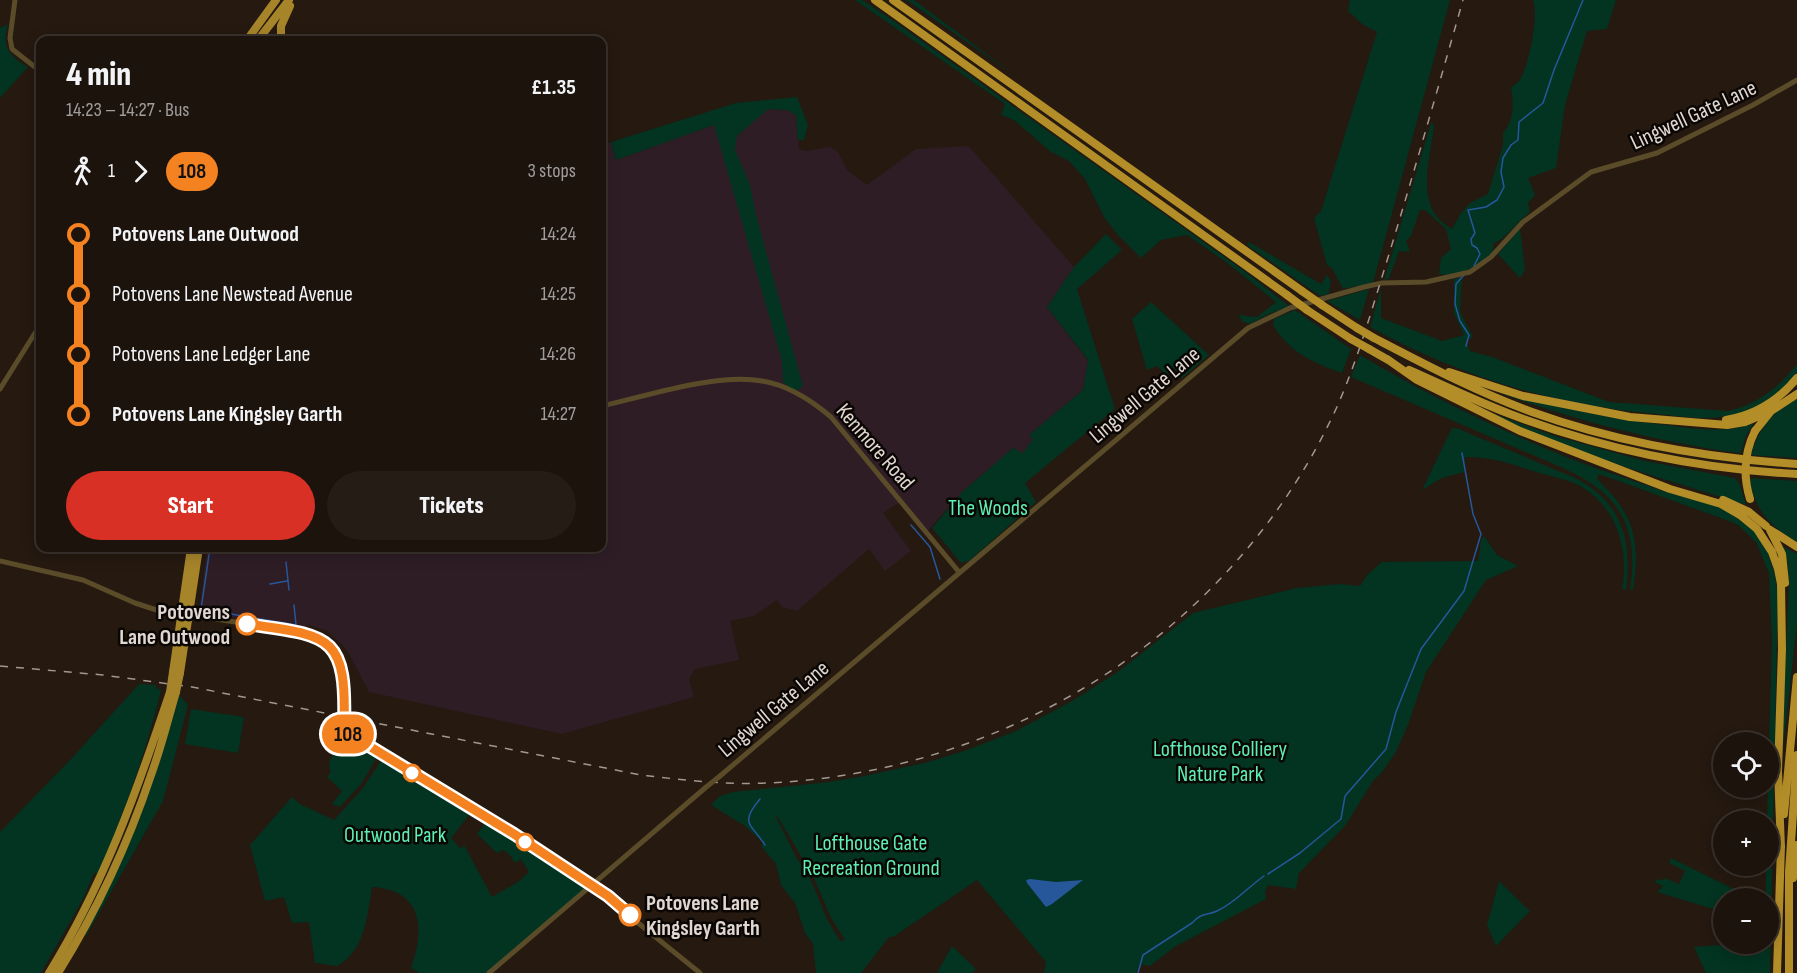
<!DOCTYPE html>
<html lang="en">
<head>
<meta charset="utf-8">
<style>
  body { margin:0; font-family:"Sofia Sans Condensed",sans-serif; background:#251c15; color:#f1f3f6; height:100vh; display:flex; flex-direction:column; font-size:22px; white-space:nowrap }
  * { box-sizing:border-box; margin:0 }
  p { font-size:20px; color:#a09e9d }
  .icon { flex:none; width:33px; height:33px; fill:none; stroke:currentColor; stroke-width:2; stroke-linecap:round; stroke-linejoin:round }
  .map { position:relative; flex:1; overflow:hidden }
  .panel { position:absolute; left:36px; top:36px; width:570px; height:516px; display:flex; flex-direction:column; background:#1c130c; border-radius:12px; box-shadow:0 3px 15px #0003,0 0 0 2px #3a322d }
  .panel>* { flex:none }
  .badge { padding:0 12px; border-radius:20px; font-size:21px; line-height:39px }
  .buttons { position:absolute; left:1713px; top:732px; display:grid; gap:12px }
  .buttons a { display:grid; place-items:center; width:66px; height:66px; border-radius:50%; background:#1c130c; box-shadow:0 3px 15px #0003,0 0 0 2px #3a322d; font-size:30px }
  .map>.badge { position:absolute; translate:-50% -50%; box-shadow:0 0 0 3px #fff }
  .legs { display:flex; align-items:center; gap:9px; height:66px; padding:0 30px; font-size:20px }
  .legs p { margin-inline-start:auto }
  .head { display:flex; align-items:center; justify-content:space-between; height:102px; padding:0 30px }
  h1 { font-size:33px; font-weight:800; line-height:45px }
  .action { display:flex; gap:12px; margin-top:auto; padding:12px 30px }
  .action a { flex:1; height:69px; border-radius:36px; background:#d93025; color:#fff; font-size:24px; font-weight:800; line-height:69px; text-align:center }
  .action a+a { background:#251c15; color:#f1f3f6 }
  ul { padding:0 30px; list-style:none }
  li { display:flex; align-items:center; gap:21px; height:60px; font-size:22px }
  li i { display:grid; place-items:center; width:9px; height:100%; margin:0 8px; background:currentColor }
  li i::after { content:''; width:15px; height:15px; margin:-8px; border:4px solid; border-radius:50%; background:#1c130c }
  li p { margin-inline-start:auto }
  li:first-child i { background:linear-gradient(#0000 50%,currentColor 0) }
  li:last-child i { background:linear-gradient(currentColor 50%,#0000 0) }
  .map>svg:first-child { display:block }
  .industrial { fill:#2e1d25 }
  .green { fill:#033321; fill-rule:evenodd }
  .water { fill:#26579b }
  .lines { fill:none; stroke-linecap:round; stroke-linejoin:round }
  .stream { stroke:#26579b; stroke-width:1.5 }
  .tertiary { stroke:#5b4c29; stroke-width:5 }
  .trunk { stroke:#a6842a; stroke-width:8 }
  .motorway { stroke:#b38d28; stroke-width:8 }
  .rail { stroke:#a29891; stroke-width:1.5; stroke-dasharray:8 8; stroke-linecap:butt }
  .tertiary-bridge { stroke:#5b4c29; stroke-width:5 }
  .trunk-bridge { stroke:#a6842a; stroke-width:8 }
  .motorway-bridge { stroke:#b38d28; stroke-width:8 }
  .line-1-casing { stroke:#fff; stroke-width:14 }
  .line-1 { stroke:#f58220; stroke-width:9 }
  .stop-1-dot { fill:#fff; stroke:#f58220; stroke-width:3 }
  .labels { text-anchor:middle; stroke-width:5; stroke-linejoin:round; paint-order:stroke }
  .street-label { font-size:22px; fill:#e0d7d1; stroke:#0a0603 }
  .park-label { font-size:22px; fill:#5eefb2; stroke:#0a0603 }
  .stop-label { font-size:22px; font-weight:bold; fill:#e0d7d1; stroke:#0a0603; text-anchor:end }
</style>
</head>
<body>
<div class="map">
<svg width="1797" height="973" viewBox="0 0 1797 973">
  <rect width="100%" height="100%" fill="#251910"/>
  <path class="industrial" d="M 767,109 L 787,110 L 796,115 L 799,149 L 805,151 L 830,147 L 838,152 L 847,170 L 867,185 L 916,149 L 968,146 L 974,152 L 1074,267 L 1047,307 L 1088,361 L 1083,390 L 1030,434 L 1033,439 L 1023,454 L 1013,448 L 962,492 L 924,535 L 899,503 L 883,513 L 911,551 L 885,571 L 869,549 L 797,611 L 782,607 L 777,600 L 754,616 L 730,621 L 739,660 L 695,669 L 689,679 L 694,697 L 562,734 L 369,692 L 347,650 L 328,631 L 309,625 L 300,628 L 199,613 L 207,548 L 602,548 L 602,145 L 611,142 L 616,160 L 714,125 L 737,136 Z"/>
  <path class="green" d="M 855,0 L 862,0 L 891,19 L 1247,273 L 1289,306 L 1267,315 L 1250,324 L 1243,322 L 1238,315 L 1257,317 L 1276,302 L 1226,262 L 1187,235 L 1161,240 L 1141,258 L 1117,234 L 1104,217 L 1085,179 L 1069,161 L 1051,152 L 1014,120 L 1001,115 L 1005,104 Z
    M 904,0 L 914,0 L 1020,79 L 908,1 Z
    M 1350,0 L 1450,0 L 1373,283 L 1343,289 L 1332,268 L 1327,265 L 1314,218 L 1321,211 L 1377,32 L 1362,24 L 1348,11 Z
    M 1533,0 L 1616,0 L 1607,29 L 1587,31 L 1565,105 L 1556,168 L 1528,178 L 1535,195 L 1528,203 L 1530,212 C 1519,220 1505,240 1494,243 C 1493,246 1494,249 1492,252 C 1485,266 1453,278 1439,274 L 1441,258 L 1451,249 L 1446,229 L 1425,210 L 1420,210 L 1411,236 L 1406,241 L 1410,252 L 1399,251 L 1389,278 L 1384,281 L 1431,123 L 1434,125 C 1431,160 1412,207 1452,229 L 1461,213 L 1470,203 L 1488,194 L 1503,145 L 1503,133 C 1514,120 1514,104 1511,88 C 1514,85 1519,82 1521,78 C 1529,63 1539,16 1533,0 Z
    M 8,24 C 1,47 9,56 28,67 L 0,98 L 0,28 Z
    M 797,97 L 808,125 L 804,140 L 798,140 L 796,115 L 787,110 L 768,109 L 737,136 L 735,150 L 750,185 L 756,215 L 803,386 L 795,392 L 783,382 L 782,361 L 714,125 L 616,160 L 611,142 L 736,103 Z
    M 1520,229 L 1525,270 L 1520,278 L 1498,254 Z
    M 1106,234 L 1122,250 L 1077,289 L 1115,409 L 1025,483 L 1036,502 L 969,561 L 961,563 L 932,528 L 962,492 L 1013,448 L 1023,453 L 1033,439 L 1029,435 L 1083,390 L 1088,360 L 1047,307 L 1074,267 Z
    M 1249,242 L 1321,284 L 1327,275 L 1331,281 L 1329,294 L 1320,296 L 1247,245 Z
    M 1462,277 L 1460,312 L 1473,337 L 1466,341 L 1470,351 L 1492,357 L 1609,402 L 1728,411 C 1757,405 1779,387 1797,364 L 1797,372 C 1780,396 1750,414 1721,417 C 1700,420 1678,416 1657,414 C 1556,406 1458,376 1370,327 L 1381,288 L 1381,318 L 1442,341 L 1464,335 L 1454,313 L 1454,279 Z
    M 1369,289 L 1360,320 L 1327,301 Z
    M 1151,302 L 1209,355 L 1182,378 L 1174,368 L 1167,375 L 1157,366 L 1147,370 L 1132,319 Z
    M 1295,310 L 1351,349 L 1342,373 C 1313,363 1289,352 1273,325 L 1274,319 Z
    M 1360,355 C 1433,398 1510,436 1590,466 C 1614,474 1639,483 1663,491 C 1689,499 1718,503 1740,519 C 1766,537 1774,564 1778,594 L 1770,973 L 1706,973 L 1694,947 L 1732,944 L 1768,944 L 1768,898 L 1766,898 L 1766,866 L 1768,866 L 1768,820 L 1767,820 L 1772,641 L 1769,573 L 1756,542 L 1738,525 L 1729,521 L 1599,474 L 1597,479 C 1634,514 1641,540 1633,590 L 1630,590 C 1639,530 1622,495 1565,469 L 1351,377 Z
    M 1500,393 C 1555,406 1611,419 1667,425 C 1696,429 1726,434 1754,423 L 1746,436 L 1741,453 L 1723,451 C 1645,438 1574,420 1500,393 Z
    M 1797,399 L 1797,458 L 1751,455 C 1758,430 1772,409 1797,399 Z
    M 1484,410 L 1555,436 L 1645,461 L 1735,478 L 1740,485 L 1746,505 L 1600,459 L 1529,431 Z
    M 1452,428 L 1457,428 C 1484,440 1512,451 1539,463 C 1553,469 1568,474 1581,481 C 1624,506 1632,544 1626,590 L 1622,589 C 1629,551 1618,509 1582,487 C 1568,479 1549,476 1533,471 C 1508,463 1492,457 1465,457 L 1464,472 L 1442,478 L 1422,490 Z
    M 1750,478 L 1797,481 L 1797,542 C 1771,527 1754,510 1750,478 Z
    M 1484,536 L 1497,555 L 1518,566 L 1486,580 L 1426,672 L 1408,725 L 1396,752 L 1383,771 L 1373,781 L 1345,826 L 1299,873 L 1296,889 L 1268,885 L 1265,892 L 1266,899 L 1176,946 L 1150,966 L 1140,964 L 1136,973 L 1044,973 L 1046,962 L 977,880 L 893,937 L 889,937 L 861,973 L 816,973 L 813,944 L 805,933 L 795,903 L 781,885 L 776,864 L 761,846 L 763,843 L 745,826 L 711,805 L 720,796 L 733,792 L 829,782 L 864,776 L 928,762 L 964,751 L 1016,731 L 1072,701 L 1119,671 L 1193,613 L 1297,588 L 1340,584 L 1360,586 L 1367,575 L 1382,562 L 1478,561 L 1481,540 ZM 777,816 L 813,876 L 831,918 L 845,940 L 840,941 L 827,919 L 810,878 L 796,857 L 776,817 Z
    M 1782,546 L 1797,554 L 1797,624 L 1781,764 L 1789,584 L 1787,560 Z
    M 139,684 L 157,685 L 155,691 L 157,688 L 161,690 C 146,753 124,813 99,873 L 94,873 L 83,899 L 41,973 L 0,973 L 0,832 L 72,758 Z
    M 179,695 L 188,705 L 163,801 L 86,936 L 81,933 C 120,856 151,776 179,695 Z
    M 191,709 L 244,717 L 238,753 L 185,744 Z
    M 346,733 L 379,753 L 362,783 L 340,807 L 332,804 L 342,791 L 327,777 L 331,772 C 325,761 335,751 345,747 Z
    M 384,756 L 473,810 L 451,838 L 461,849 L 464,845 L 492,897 L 518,882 L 529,872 L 521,859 L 515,863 L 510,855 L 503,850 L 497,853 L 477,834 L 488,819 L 591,885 L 489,973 L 419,973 L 411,968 C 425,929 423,890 372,887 C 367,915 366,950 337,966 L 315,963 L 309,922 L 292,923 L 284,897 L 265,901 L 250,845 L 292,797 L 300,804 L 334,820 L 363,788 Z
    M 1671,858 L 1752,898 L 1724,898 L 1723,912 L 1657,892 L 1663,886 L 1654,882 L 1658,879 L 1664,880 L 1665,878 L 1679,884 L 1685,871 L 1669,863 Z
    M 1499,881 L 1530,911 L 1496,946 L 1487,925 Z
    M 952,946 L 976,969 L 972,973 L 937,973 Z"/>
  <path class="water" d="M 1030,879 L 1056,882 L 1083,880 L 1052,904 L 1046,907 L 1027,883 L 1026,880 Z"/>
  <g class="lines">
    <path class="stream" d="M 1474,266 L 1480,254 L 1477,248 L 1472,245 L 1471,239 L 1475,233 L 1468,210 L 1486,207 L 1497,200 L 1504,187 L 1501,172 L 1503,158 L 1511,145 L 1518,140 L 1519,122 L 1543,103 L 1554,70 L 1583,0
      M 1464,275 L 1456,284 L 1455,304 L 1460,321 L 1469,335 L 1466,346
      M 911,525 L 930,547 L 940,579
      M 210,548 L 201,609 L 296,625 L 294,605
      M 286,562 L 289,590
      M 270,584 L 287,581
      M 760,799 C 739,824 751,823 765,845
      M 1268,874 L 1300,853 L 1341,819 L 1345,796 L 1386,749 L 1396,712 L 1421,649 L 1464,591 L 1481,534 L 1473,514 L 1462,453
      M 1138,973 L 1143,955 L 1192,923 C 1202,912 1206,916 1217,911 C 1235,903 1248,887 1264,876"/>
    <path class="tertiary" d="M 15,0 L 10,38 L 12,49 L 40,71
      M 0,389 L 40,325
      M 602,406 C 647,396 716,373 762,381 C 788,385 811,400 831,417 L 959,572
      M 0,561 L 83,580 L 135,603 L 166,613
      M 201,617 L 292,630 C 336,640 345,659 344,703
      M 344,726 L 346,733 L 514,834 L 591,885 L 700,973
      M 720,776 L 1248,328 L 1290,308 L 1364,287 L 1382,283 L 1426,282 L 1470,272 L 1491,257 L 1523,222 L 1591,172 L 1657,153 L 1753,105 L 1797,80
      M 489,973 L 705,788"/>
    <path class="trunk" d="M 247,40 L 276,0
      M 258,40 L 289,0
      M 281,40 L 281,26 L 290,6
      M 173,672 L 191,548
      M 180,673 L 199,548
      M 49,973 C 104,884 137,791 170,692
      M 58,973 C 96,912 128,844 151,775 C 161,748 168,719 176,692"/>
    <path class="motorway" d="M 875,0 L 1287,295
      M 893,0 L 1302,291
      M 1322,305 L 1357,328
      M 1307,310 L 1351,339
      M 1374,338 C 1426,365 1477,392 1532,412 C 1616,442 1708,458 1797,464
      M 1369,349 L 1390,361
      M 1387,359 L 1417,380 L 1520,431 L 1670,489 L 1721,504 L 1740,515 L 1757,529 L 1772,552 L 1778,569 L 1781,584 L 1782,649 L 1778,771 L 1781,848
      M 1409,370 C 1443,385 1476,401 1510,414 C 1602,449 1700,469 1797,474
      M 1449,372 L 1523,396 L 1630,417 L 1727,425 L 1745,422 L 1771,411
      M 1726,420 C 1755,415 1779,400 1797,378
      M 1755,431 L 1771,411 L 1797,394
      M 1723,500 L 1749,512 L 1766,526
      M 1770,530 L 1782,554 L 1785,583
      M 1772,531 L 1797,547
      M 1784,814 L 1797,677
      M 1793,878 L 1797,845
      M 1777,973 L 1781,845
      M 1789,973 L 1789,872 L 1797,755"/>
    <path class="rail" d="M 0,666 L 103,675 L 192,687 L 641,775 C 683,780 725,785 768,783 C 1011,772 1233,631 1336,409 C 1357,362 1371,312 1386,264 C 1413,176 1438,88 1463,0"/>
    <path class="tertiary-bridge" d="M 166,613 L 201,617
      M 344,726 L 344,703
      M 705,788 L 720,776"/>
    <path class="trunk-bridge" d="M 170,692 L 173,672
      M 176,692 L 180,673"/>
    <path class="motorway-bridge" d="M 1302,291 L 1322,305
      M 1287,295 L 1307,310
      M 1357,328 L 1374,338
      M 1351,339 L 1369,349
      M 1750,499 C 1743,476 1744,453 1755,431"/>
  </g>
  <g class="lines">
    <defs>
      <path id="line-1" d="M 247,624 C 330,636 347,634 344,726 L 346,732 L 514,834 L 608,896 L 630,915"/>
    </defs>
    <use href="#line-1" class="line-1-casing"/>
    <use href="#line-1" class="line-1"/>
  </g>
  <g class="stop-1-dot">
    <circle cx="247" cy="624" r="10"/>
    <circle cx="412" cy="773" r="8"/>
    <circle cx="525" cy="842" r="8"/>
    <circle cx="630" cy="915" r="10"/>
  </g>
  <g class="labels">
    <g class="street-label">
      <text transform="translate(1693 114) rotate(-25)" y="8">Lingwell Gate Lane</text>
      <text transform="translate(1144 394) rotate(-40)" y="8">Lingwell Gate Lane</text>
      <text transform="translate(876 446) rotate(49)" y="8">Kenmore Road</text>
      <text transform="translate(773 708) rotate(-40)" y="8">Lingwell Gate Lane</text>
    </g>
    <g class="park-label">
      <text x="988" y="515">The Woods</text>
      <text x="1220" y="756">Lofthouse Colliery<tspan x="1220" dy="25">Nature Park</tspan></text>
      <text x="395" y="842">Outwood Park</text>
      <text x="871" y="850">Lofthouse Gate<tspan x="871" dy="25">Recreation Ground</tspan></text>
    </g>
    <g class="stop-label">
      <text x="230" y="619">Potovens<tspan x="230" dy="25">Lane Outwood</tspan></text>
      <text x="646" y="910" text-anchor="start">Potovens Lane<tspan x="646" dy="25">Kingsley Garth</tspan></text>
    </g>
  </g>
</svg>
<div class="buttons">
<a><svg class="icon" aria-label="locate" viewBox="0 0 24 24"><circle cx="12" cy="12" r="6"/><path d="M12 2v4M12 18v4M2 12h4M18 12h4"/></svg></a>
<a>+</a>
<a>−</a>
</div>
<b class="badge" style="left:348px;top:734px;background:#f58220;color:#111">108</b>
<section class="panel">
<div class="head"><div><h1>4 min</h1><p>14:23 – 14:27 · Bus</p></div><b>£1.35</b></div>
<div class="legs"><svg class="icon" aria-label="walk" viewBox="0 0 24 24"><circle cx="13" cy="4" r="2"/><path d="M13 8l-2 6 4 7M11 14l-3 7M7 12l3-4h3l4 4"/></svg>1<svg class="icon" aria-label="forward" viewBox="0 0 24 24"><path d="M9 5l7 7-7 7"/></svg><b class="badge" style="background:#f58220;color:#111">108</b><p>3 stops</p></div>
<ul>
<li><i style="color:#f58220"></i><b>Potovens Lane Outwood</b><p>14:24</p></li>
<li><i style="color:#f58220"></i><span>Potovens Lane Newstead Avenue</span><p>14:25</p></li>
<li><i style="color:#f58220"></i><span>Potovens Lane Ledger Lane</span><p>14:26</p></li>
<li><i style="color:#f58220"></i><b>Potovens Lane Kingsley Garth</b><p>14:27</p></li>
</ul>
<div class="action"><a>Start</a><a>Tickets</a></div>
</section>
</div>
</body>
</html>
